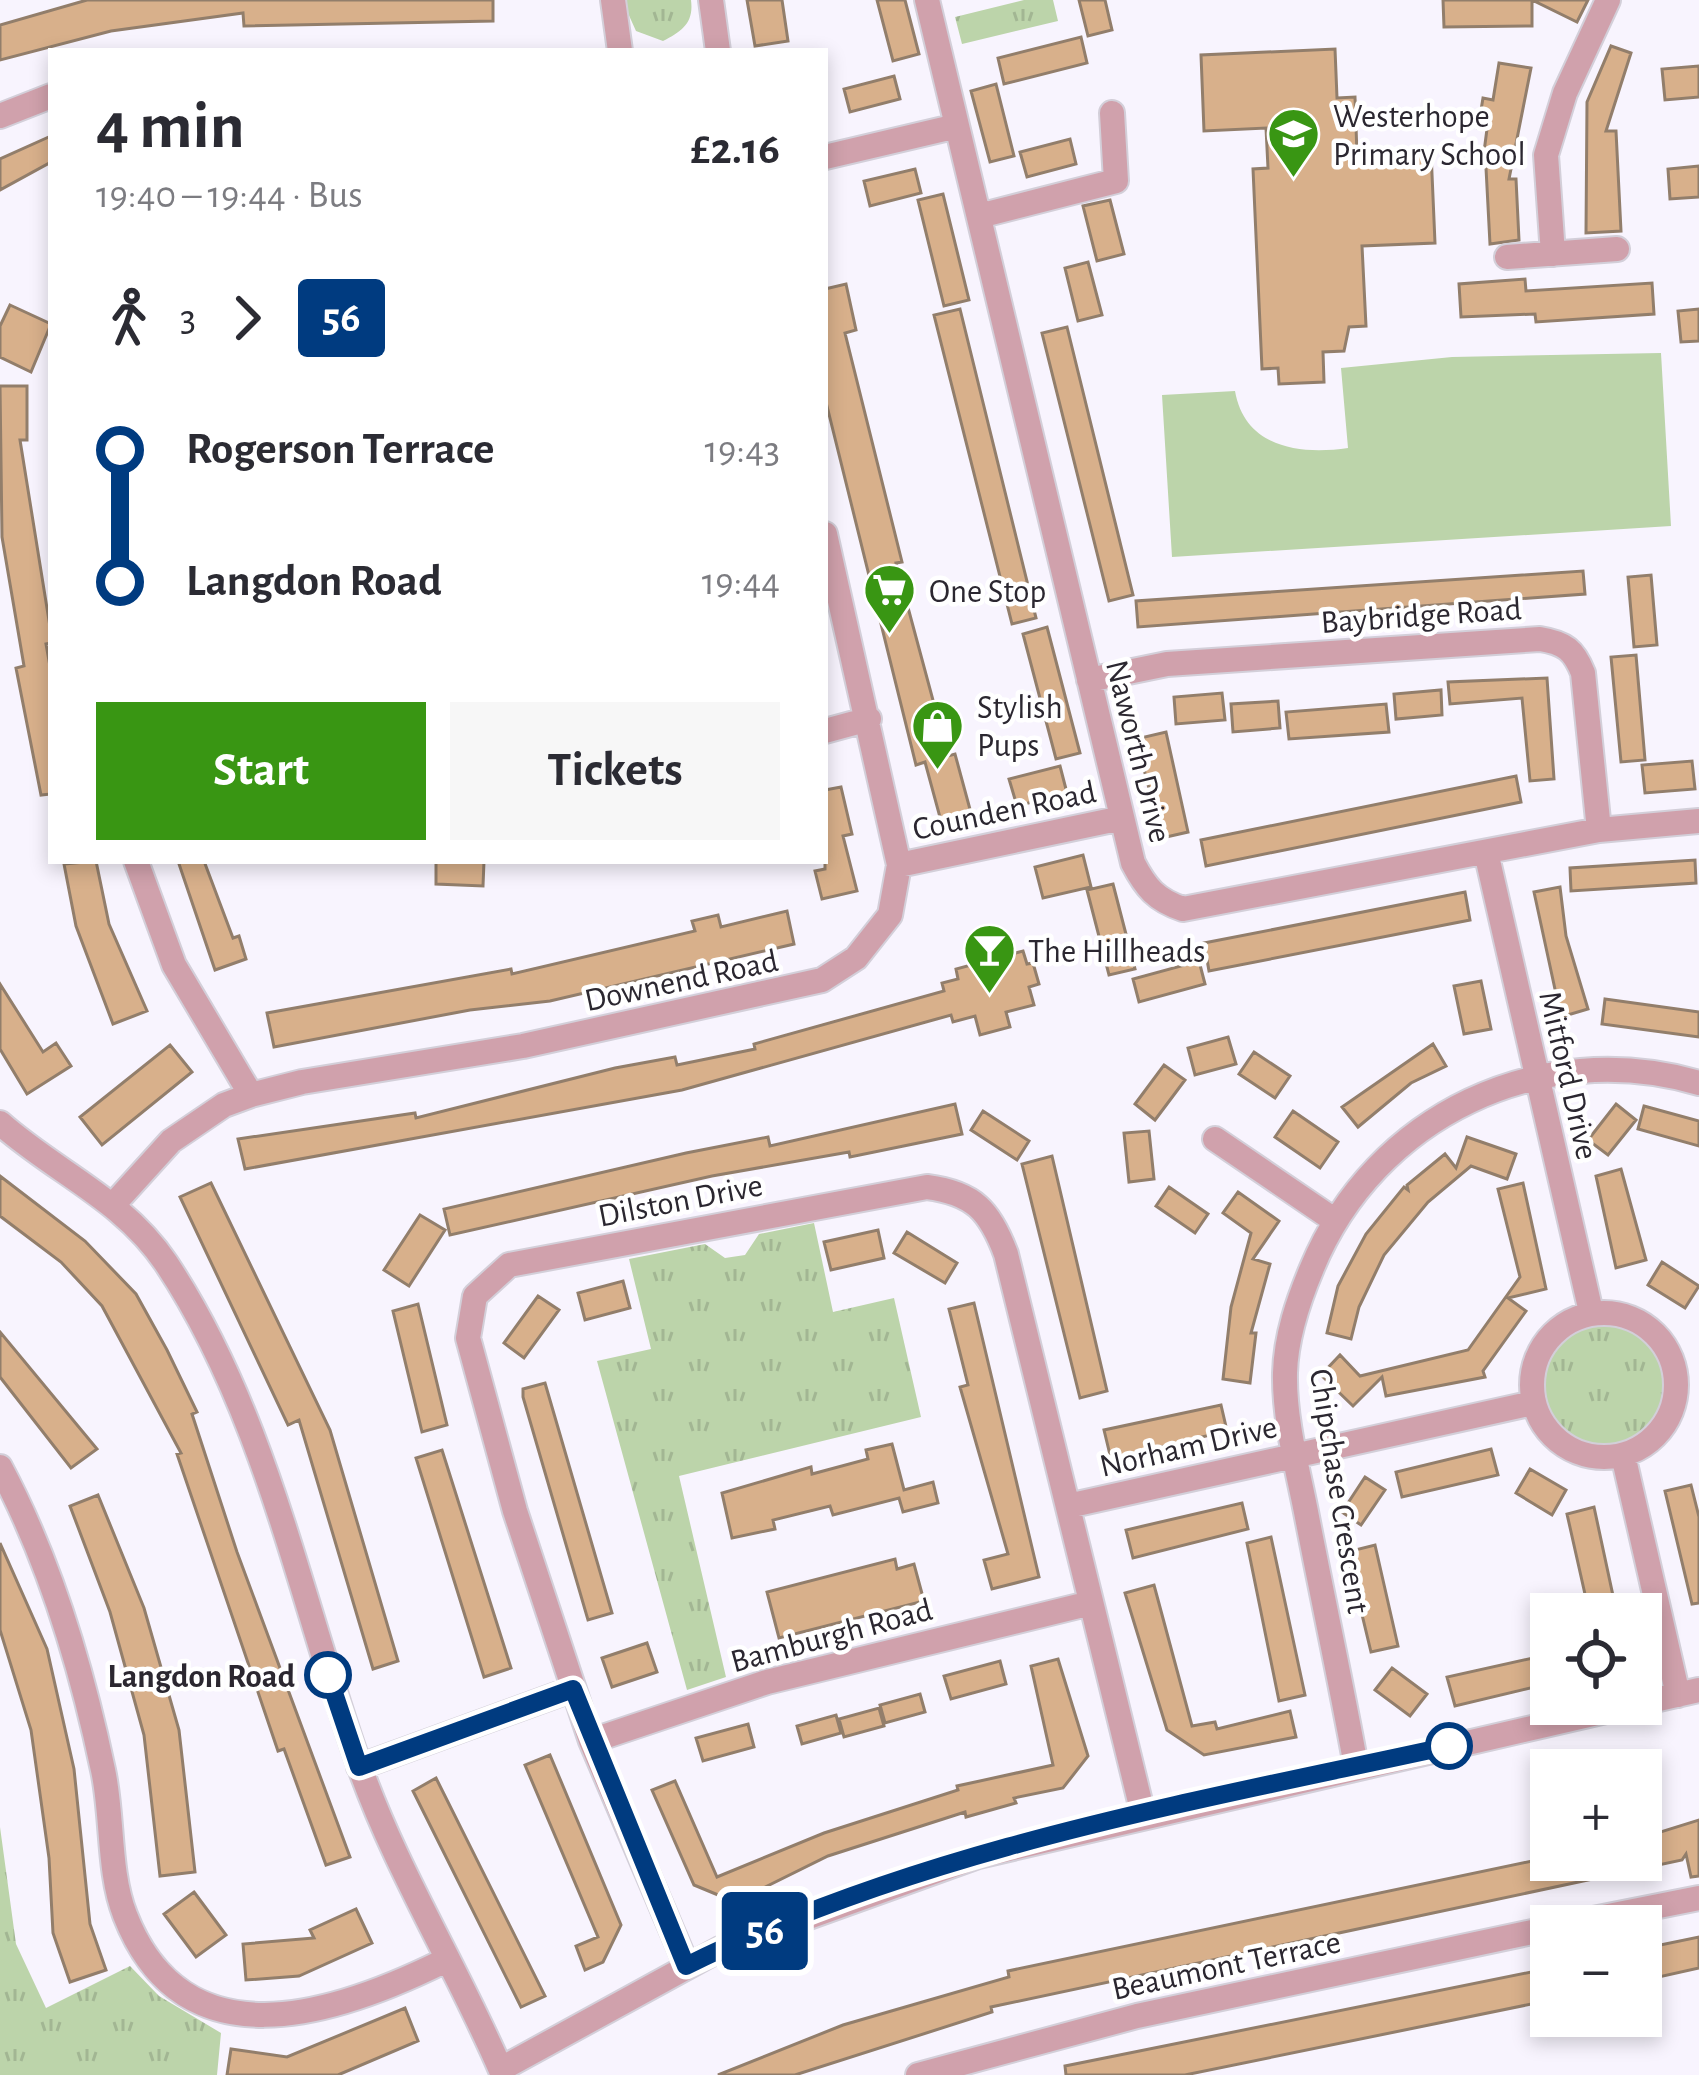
<!DOCTYPE html>
<html lang="en">
<head>
<meta charset="utf-8">
<style>
  body { margin:0; font-family:"Alegreya Sans",sans-serif; background:#f7f7f7; color:#2b2b33; height:100vh; display:flex; flex-direction:column; font-size:45px; white-space:nowrap }
  * { box-sizing:border-box; margin:0 }
  p { font-size:39px; color:#7c7c81 }
  .icon { flex:none; width:66px; height:66px; fill:none; stroke:currentColor; stroke-width:2; stroke-linecap:round; stroke-linejoin:round }
  .map { position:relative; flex:1; overflow:hidden }
  .details { position:absolute; left:48px; top:48px; width:780px; height:816px; display:flex; flex-direction:column; background:#fff; border-radius:0px; box-shadow:0 6px 18px #0003 }
  .details>* { flex:none }
  .badge { padding:0 24px; border-radius:9px; font-size:42px; line-height:78px }
  .buttons { position:absolute; left:1530px; top:1593px; display:grid; gap:24px }
  .buttons a { display:grid; place-items:center; width:132px; height:132px; border-radius:0px; background:#fff; box-shadow:0 6px 18px #0003; font-size:60px }
  .map>.badge { position:absolute; translate:-50% -50%; box-shadow:0 0 0 6px #fff }
  .legs { display:flex; align-items:center; gap:18px; height:132px; padding:0 48px; font-size:39px }
  .legs p { margin-inline-start:auto }
  .summary { display:flex; align-items:center; justify-content:space-between; height:204px; padding:0 48px }
  h1 { font-size:66px; font-weight:700; line-height:90px }
  .primary-button { display:flex; gap:24px; margin-top:auto; padding:24px 48px }
  .primary-button a { flex:1; height:138px; border-radius:0px; background:#399613; color:#fff; font-size:48px; font-weight:700; line-height:138px; text-align:center }
  .primary-button a+a { background:#f7f7f7; color:#2b2b33 }
  ul { padding:0 48px; list-style:none }
  li { display:flex; align-items:center; gap:42px; height:132px; font-size:45px }
  li i { display:grid; place-items:center; width:18px; height:100%; margin:0 15px; background:currentColor }
  li i::after { content:''; width:30px; height:30px; margin:-15px; border:9px solid; border-radius:50%; background:#fff }
  li p { margin-inline-start:auto }
  li:first-child i { background:linear-gradient(#0000 50%,currentColor 0) }
  li:last-child i { background:linear-gradient(currentColor 50%,#0000 0) }
  .map>svg:first-child { display:block }
  .grass { fill:url(#grass-tufts) }
  .park { fill:#bcd4aa }
  .building { fill:#d8b08b; stroke:#927e6b; stroke-width:3 }
  .lines { fill:none; stroke-linecap:round; stroke-linejoin:round }
  .street-casing { stroke:#d3cfd9; stroke-width:28 }
  .street { stroke:#d0a1ac; stroke-width:24 }
  .line-1-casing { stroke:#fff; stroke-width:27 }
  .line-1 { stroke:#003b80; stroke-width:18 }
  .stop-1-dot { fill:#fff; stroke:#003b80; stroke-width:6 }
  .labels { text-anchor:middle; stroke-width:9; stroke-linejoin:round; paint-order:stroke }
  .poi-label { font-size:33px; fill:#2b2730; stroke:#fff; text-anchor:start }
  .street-label { font-size:33px; fill:#2b2730; stroke:#fff }
  .stop-label { font-size:33px; font-weight:bold; fill:#2b2730; stroke:#fff; text-anchor:end }
</style>
</head>
<body>
<div class="map">
<svg width="1699" height="2075" viewBox="0 0 1699 2075">
  <defs>
    <pattern id="grass-tufts" width="24" height="20" patternUnits="userSpaceOnUse" patternTransform="scale(3)"><rect width="24" height="20" fill="#bcd4aa"/><path d="M3 7l-1-3M5 7V3M7 7l1-3M15 17l-1-3M17 17v-4M19 17l1-3" fill="none" stroke="#a2b693"/></pattern>
  </defs>
  <rect width="100%" height="100%" fill="#f8f4fe"/>
  <path class="grass" d="M 622,0 L 691,0 C 694,23 682,31 663,41 L 636,31 Z
    M 1024,0 L 1053,0 L 1058,21 L 962,44 L 955,17 Z
    M 814,1223 L 833,1312 L 894,1298 L 921,1417 L 679,1476 L 726,1677 L 687,1690 L 597,1361 L 651,1349 L 629,1259 L 705,1244 L 725,1258 L 745,1255 L 759,1234 Z
    M1543 1386a61 61 0 1 1 122 0a61 61 0 1 1-122 0Z
    M 0,1827 L 16,1944 L 46,2008 L 130,1966 L 159,1996 L 221,2033 L 217,2075 L 0,2075 Z"/>
  <path class="park" d="M 1661,353 L 1671,526 L 1172,557 L 1162,395 L 1235,391 C 1245,448 1300,455 1348,448 L 1341,368 L 1452,357 Z"/>
  <path class="building" d="M 87,0 L 493,0 L 493,21 L 244,26 L 243,13 L 111,31 L 0,60 L 0,25 Z
    M 747,0 L 782,0 L 788,41 L 755,46 Z
    M 877,0 L 905,0 L 919,54 L 893,61 Z
    M 1079,0 L 1105,0 L 1112,30 L 1088,36 Z
    M 1443,0 L 1532,0 L 1532,26 L 1444,27 Z
    M 1532,0 L 1588,0 L 1577,22 Z
    M 1081,37 L 1087,63 L 1004,84 L 998,58 Z
    M 1611,46 L 1631,53 L 1606,131 L 1616,131 L 1621,231 L 1586,233 L 1587,102 Z
    M 1335,49 L 1337,98 L 1355,97 L 1357,155 L 1431,151 L 1435,243 L 1362,246 L 1366,326 L 1349,327 L 1344,351 L 1323,352 L 1324,382 L 1279,384 L 1278,368 L 1262,369 L 1253,169 L 1268,168 L 1266,128 L 1204,131 L 1201,55 Z
    M 1499,63 L 1531,68 L 1509,179 L 1516,179 L 1519,240 L 1490,244 L 1486,168 L 1482,167 L 1487,129 L 1478,128 L 1483,98 L 1493,100 Z
    M 1699,66 L 1699,97 L 1665,100 L 1662,69 Z
    M 894,76 L 900,99 L 850,112 L 844,89 Z
    M 996,84 L 1014,156 L 990,162 L 971,91 Z
    M 51,136 L 51,162 L 0,190 L 0,159 Z
    M 1070,139 L 1076,164 L 1027,177 L 1020,152 Z
    M 1699,166 L 1699,197 L 1670,199 L 1668,169 Z
    M 915,169 L 921,193 L 870,206 L 864,181 Z
    M 943,194 L 969,300 L 944,306 L 918,200 Z
    M 1110,200 L 1124,254 L 1097,261 L 1083,206 Z
    M 1088,262 L 1102,315 L 1078,321 L 1065,268 Z
    M 1525,279 L 1526,291 L 1652,283 L 1654,314 L 1536,322 L 1535,314 L 1461,317 L 1459,284 Z
    M 846,284 L 856,330 L 845,333 L 902,562 L 896,563 L 948,756 L 955,754 L 971,813 L 941,821 L 925,762 L 916,765 L 825,398 L 825,289 Z
    M 10,305 L 51,324 L 31,372 L 0,357 L 0,326 Z
    M 960,309 L 1036,618 L 1012,624 L 934,315 Z
    M 1699,309 L 1699,341 L 1681,342 L 1678,311 Z
    M 1067,327 L 1133,595 L 1109,601 L 1042,333 Z
    M 0,386 L 27,386 L 27,440 L 20,440 L 51,633 L 51,643 L 46,644 L 51,672 L 51,794 L 41,795 L 16,668 L 24,666 L 2,537 Z
    M 1583,571 L 1585,594 L 1138,627 L 1136,601 Z
    M 1651,575 L 1657,645 L 1634,647 L 1628,577 Z
    M 1047,627 L 1080,753 L 1056,759 L 1023,634 Z
    M 1636,655 L 1645,760 L 1621,762 L 1611,657 Z
    M 1547,678 L 1554,779 L 1530,781 L 1522,698 L 1450,704 L 1448,682 Z
    M 1441,690 L 1442,715 L 1396,719 L 1394,694 Z
    M 1222,693 L 1225,720 L 1176,724 L 1174,697 Z
    M 1278,701 L 1280,728 L 1233,732 L 1231,704 Z
    M 1386,704 L 1389,732 L 1289,739 L 1286,712 Z
    M 1166,732 L 1188,832 L 1162,838 L 1136,739 Z
    M 1692,761 L 1695,789 L 1645,793 L 1642,765 Z
    M 1060,766 L 1067,793 L 1017,806 L 1009,779 Z
    M 1516,776 L 1521,802 L 1206,866 L 1201,840 Z
    M 841,787 L 852,834 L 843,836 L 857,891 L 822,899 L 815,871 L 825,869 L 825,790 Z
    M 1083,855 L 1091,887 L 1043,898 L 1035,867 Z
    M 1695,860 L 1696,883 L 1571,891 L 1570,868 Z
    M 96,861 L 109,924 L 147,1011 L 113,1024 L 76,926 L 64,864 Z
    M 178,861 L 204,861 L 233,938 L 239,936 L 246,959 L 215,970 Z
    M 436,861 L 484,861 L 483,886 L 436,884 Z
    M 1113,884 L 1135,969 L 1109,975 L 1087,890 Z
    M 1560,887 L 1566,936 L 1588,1009 L 1561,1017 L 1534,892 Z
    M 1465,892 L 1470,920 L 1209,971 L 1204,943 Z
    M 787,911 L 794,944 L 550,1001 L 470,1010 L 274,1047 L 267,1013 L 511,969 L 512,974 L 695,931 L 692,921 L 718,915 L 721,927 Z
    M 1023,951 L 1027,964 L 1033,963 L 1039,984 L 1029,987 L 1034,1005 L 1006,1012 L 1010,1027 L 980,1035 L 975,1016 L 953,1022 L 951,1015 L 682,1090 L 245,1169 L 238,1139 L 415,1113 L 416,1118 L 615,1068 L 675,1057 L 677,1065 L 755,1049 L 754,1044 L 944,991 L 942,983 L 958,979 L 956,969 Z
    M 1199,961 L 1205,984 L 1139,1002 L 1133,979 Z
    M 1481,981 L 1491,1029 L 1464,1034 L 1454,986 Z
    M 0,984 L 43,1052 L 56,1043 L 71,1066 L 27,1094 L 0,1049 Z
    M 1605,999 L 1699,1012 L 1699,1037 L 1602,1024 Z
    M 1228,1037 L 1236,1064 L 1195,1075 L 1188,1048 Z
    M 1433,1044 L 1446,1066 L 1411,1083 L 1358,1127 L 1342,1107 Z
    M 170,1045 L 192,1072 L 102,1145 L 80,1117 Z
    M 1254,1052 L 1290,1076 L 1275,1098 L 1239,1074 Z
    M 1164,1065 L 1185,1080 L 1155,1120 L 1135,1104 Z
    M 955,1104 L 962,1134 L 850,1157 L 849,1152 L 712,1176 L 450,1235 L 444,1209 L 686,1153 L 768,1137 L 770,1146 Z
    M 1616,1104 L 1636,1120 L 1608,1155 L 1588,1140 Z
    M 1644,1106 L 1699,1121 L 1699,1146 L 1638,1129 Z
    M 983,1111 L 1029,1141 L 1017,1160 L 971,1130 Z
    M 1293,1111 L 1338,1142 L 1320,1168 L 1275,1137 Z
    M 1149,1131 L 1154,1179 L 1129,1182 L 1124,1133 Z
    M 1467,1137 L 1516,1154 L 1507,1179 L 1471,1166 L 1428,1202 L 1384,1255 L 1359,1307 L 1351,1339 L 1327,1333 L 1338,1286 L 1366,1234 L 1404,1187 L 1408,1190 L 1407,1185 L 1445,1154 L 1456,1168 Z
    M 1052,1156 L 1107,1391 L 1080,1398 L 1022,1164 Z
    M 1621,1169 L 1646,1260 L 1616,1268 L 1596,1176 Z
    M 0,1176 L 85,1241 L 136,1294 L 167,1350 L 197,1412 L 192,1414 L 237,1552 L 350,1857 L 326,1865 L 284,1749 L 278,1751 L 177,1454 L 181,1453 L 102,1306 L 61,1262 L 0,1216 Z
    M 211,1183 L 330,1430 L 398,1661 L 373,1669 L 299,1420 L 288,1425 L 180,1197 Z
    M 1523,1183 L 1546,1289 L 1508,1298 L 1526,1311 L 1483,1371 L 1485,1377 L 1386,1396 L 1382,1377 L 1353,1406 L 1321,1375 L 1340,1355 L 1360,1376 L 1468,1350 L 1520,1277 L 1498,1189 Z
    M 1169,1187 L 1208,1214 L 1195,1233 L 1156,1206 Z
    M 1238,1192 L 1279,1221 L 1253,1259 L 1270,1264 L 1251,1333 L 1256,1333 L 1250,1383 L 1223,1379 L 1231,1307 L 1251,1233 L 1223,1213 Z
    M 420,1215 L 445,1230 L 409,1286 L 384,1270 Z
    M 878,1230 L 884,1258 L 831,1270 L 824,1242 Z
    M 907,1232 L 957,1263 L 945,1283 L 894,1253 Z
    M 1662,1262 L 1699,1286 L 1685,1308 L 1648,1285 Z
    M 623,1281 L 630,1308 L 585,1320 L 578,1293 Z
    M 538,1296 L 559,1310 L 524,1358 L 504,1343 Z
    M 974,1303 L 1039,1577 L 992,1589 L 984,1560 L 1008,1554 L 960,1387 L 968,1385 L 949,1309 Z
    M 418,1304 L 447,1425 L 422,1432 L 393,1311 Z
    M 0,1332 L 97,1449 L 71,1468 L 0,1377 Z
    M 545,1383 L 612,1613 L 588,1620 L 523,1397 L 523,1389 Z
    M 1221,1405 L 1227,1431 L 1111,1459 L 1104,1430 Z
    M 892,1444 L 904,1490 L 933,1482 L 938,1503 L 903,1512 L 899,1498 L 833,1515 L 830,1506 L 773,1520 L 775,1529 L 732,1538 L 722,1493 L 811,1467 L 812,1474 L 868,1459 L 866,1450 Z
    M 1491,1449 L 1498,1475 L 1402,1497 L 1396,1472 Z
    M 442,1450 L 511,1668 L 484,1677 L 416,1458 Z
    M 1530,1469 L 1566,1490 L 1552,1515 L 1516,1493 Z
    M 1365,1477 L 1385,1490 L 1361,1525 L 1342,1512 Z
    M 1691,1485 L 1699,1517 L 1699,1603 L 1692,1604 L 1665,1491 Z
    M 98,1495 L 144,1608 L 179,1730 L 195,1872 L 160,1876 L 144,1735 L 110,1612 L 70,1506 Z
    M 1242,1503 L 1248,1529 L 1133,1558 L 1126,1530 Z
    M 1594,1507 L 1615,1605 L 1589,1612 L 1567,1514 Z
    M 1271,1537 L 1305,1695 L 1279,1701 L 1247,1543 Z
    M 0,1543 L 47,1649 L 74,1769 L 90,1924 L 106,1970 L 70,1982 L 53,1933 L 49,1858 L 31,1730 L 0,1630 Z
    M 1375,1545 L 1398,1646 L 1371,1652 L 1347,1552 Z
    M 895,1559 L 897,1569 L 914,1564 L 924,1601 L 779,1638 L 767,1592 Z
    M 1154,1585 L 1192,1726 L 1215,1722 L 1217,1729 L 1290,1711 L 1296,1737 L 1204,1755 L 1167,1730 L 1125,1593 Z
    M 647,1643 L 657,1672 L 612,1687 L 602,1658 Z
    M 1551,1654 L 1551,1683 L 1455,1706 L 1447,1677 Z
    M 1058,1659 L 1088,1756 L 1063,1788 L 1014,1798 L 1016,1803 L 966,1817 L 965,1812 L 828,1856 L 735,1902 L 694,1885 L 652,1790 L 675,1781 L 717,1877 L 824,1833 L 958,1790 L 957,1786 L 1053,1765 L 1031,1666 Z
    M 1000,1661 L 1006,1684 L 951,1699 L 944,1676 Z
    M 1392,1668 L 1427,1694 L 1410,1716 L 1375,1690 Z
    M 920,1694 L 925,1712 L 885,1723 L 880,1705 Z
    M 879,1708 L 884,1726 L 844,1737 L 839,1719 Z
    M 836,1715 L 841,1733 L 802,1744 L 797,1726 Z
    M 748,1724 L 754,1747 L 703,1761 L 696,1738 Z
    M 550,1755 L 621,1925 L 603,1962 L 585,1970 L 576,1946 L 598,1937 L 525,1765 Z
    M 436,1778 L 545,1996 L 521,2007 L 413,1791 Z
    M 1699,1820 L 1699,1876 L 1691,1877 L 1686,1854 L 1682,1860 L 991,2007 L 992,2012 L 795,2075 L 718,2075 L 843,2025 L 1009,1977 L 1008,1971 L 1551,1857 L 1641,1860 L 1641,1838 Z
    M 194,1892 L 226,1935 L 196,1957 L 164,1914 Z
    M 356,1909 L 372,1943 L 299,1976 L 246,1980 L 243,1944 L 314,1938 L 310,1930 Z
    M 1699,1937 L 1699,1968 L 1641,1981 L 1641,1949 Z
    M 1551,1968 L 1551,2000 L 1185,2075 L 1066,2075 L 1065,2066 Z
    M 405,2008 L 418,2041 L 338,2075 L 227,2075 L 231,2049 L 287,2057 Z"/>
  <g class="lines">
    <defs>
      <path id="street" d="M 613,0 L 620,51
        M 711,0 L 718,51
        M 927,0 L 1133,863 C 1146,888 1156,900 1183,909 L 1599,830 L 1699,821
        M 0,116 L 51,96
        M 825,157 L 957,126
        M 979,216 L 1116,181 L 1112,113
        M 1553,254 L 1546,155 L 1565,93 L 1608,0
        M 1507,257 L 1617,249
        M 1089,680 L 1167,664 L 1540,639 C 1565,643 1574,650 1583,673 L 1599,830
        M 825,731 L 869,719
        M 1486,852 L 1591,1312
        M 136,861 L 174,965 L 251,1095
        M 899,865 L 1122,818
        M 0,1123 C 55,1172 123,1199 166,1263 C 265,1412 299,1595 358,1762 C 396,1871 458,1969 503,2075
        M 1215,1139 L 1334,1220
        M 113,1205 L 171,1141 L 224,1105 L 251,1095 L 302,1082 L 523,1046 L 822,980 L 856,958 L 890,915 L 899,865 L 825,534
        M1532 1385a72 72 0 1 1 144 0a72 72 0 1 1-144 0Z
        M 1623,1455 L 1678,1695
        M 0,1467 C 50,1561 81,1665 103,1770 C 113,1815 108,1872 125,1915 C 183,2065 333,2016 444,1961
        M 1068,1506 L 1533,1403
        M 1641,1703 L 1699,1690
        M 591,1741 L 767,1682 L 1091,1603
        M 1356,1766 C 1341,1683 1323,1600 1307,1517 C 1298,1470 1284,1420 1285,1373 C 1286,1336 1298,1301 1312,1268 C 1375,1115 1541,1037 1699,1083
        M 359,1767 L 573,1689
        M 1558,1926 L 1699,1898
        M 687,1966 L 591,1741 L 515,1511 L 468,1338 L 475,1296 L 509,1265 L 927,1187 C 974,1193 990,1211 1006,1254 L 1143,1814
        M 501,2069 L 720,1949 L 978,1856 L 1636,1704
        M 918,2075 L 1137,2016 L 1551,1928"/>
    </defs>
    <use href="#street" class="street-casing"/>
    <use href="#street" class="street"/>
  </g>
  <g class="lines">
    <defs>
      <path id="line-1" d="M 328,1675 L 359,1767 L 573,1689 L 686,1966 C 924,1848 1192,1802 1449,1746"/>
    </defs>
    <use href="#line-1" class="line-1-casing"/>
    <use href="#line-1" class="line-1"/>
  </g>
  <defs>
    <symbol id="school-pin" viewBox="-11 -11 22 30"><path d="M0 17L-7.5 6A9.5 9.5 0 1 1 7.5 6Z" fill="#399613" stroke="#fff"/><path d="M0-5L7-2L0 1L-7-2ZM-4 1L0 2.5L4 1V4Q0 6-4 4Z" fill="#fff"/></symbol>
    <symbol id="supermarket-pin" viewBox="-11 -11 22 30"><path d="M0 17L-7.5 6A9.5 9.5 0 1 1 7.5 6Z" fill="#399613" stroke="#fff"/><path d="M-6-5.5h2.5l.6 2H6L4.5 2H-2.5L-4.4-4H-6ZM-1.5 3.2a1.3 1.3 0 1 0 .1 0ZM3 3.2a1.3 1.3 0 1 0 .1 0Z" fill="#fff"/></symbol>
    <symbol id="shop-pin" viewBox="-11 -11 22 30"><path d="M0 17L-7.5 6A9.5 9.5 0 1 1 7.5 6Z" fill="#399613" stroke="#fff"/><path d="M-5-2.5h2.3a2.7 3.5 0 0 1 5.4 0H5L5.5 6h-11ZM-1.5-2.5h3a1.5 2.3 0 0 0-3 0Z" fill="#fff"/></symbol>
    <symbol id="bar-pin" viewBox="-11 -11 22 30"><path d="M0 17L-7.5 6A9.5 9.5 0 1 1 7.5 6Z" fill="#399613" stroke="#fff"/><path d="M-6-5H6L.8 .8V4.5H3.5V6h-7V4.5H-.8V.8Z" fill="#fff"/></symbol>
  </defs>
  <g fill-rule="evenodd">
    <use href="#school-pin" x="1264" y="104" width="59" height="81"/>
    <use href="#supermarket-pin" x="860" y="560" width="59" height="81"/>
    <use href="#shop-pin" x="908" y="696" width="59" height="81"/>
    <use href="#bar-pin" x="960" y="920" width="59" height="81"/>
  </g>
  <g class="stop-1-dot">
    <circle cx="328" cy="1675" r="21"/>
    <circle cx="1449" cy="1746" r="21"/>
  </g>
  <g class="labels">
    <g class="poi-label">
      <text x="1333" y="127">Westerhope<tspan x="1333" dy="38">Primary School</tspan></text>
      <text x="929" y="602">One Stop</text>
      <text x="977" y="718">Stylish<tspan x="977" dy="38">Pups</tspan></text>
      <text x="1028" y="962">The Hillheads</text>
    </g>
    <g class="street-label">
      <text transform="translate(1421 614) rotate(-4)" y="12">Baybridge Road</text>
      <text transform="translate(1140 751) rotate(76)" y="12">Naworth Drive</text>
      <text transform="translate(1004 809) rotate(-12)" y="12">Counden Road</text>
      <text transform="translate(681 979) rotate(-12)" y="12">Downend Road</text>
      <text transform="translate(1570 1075) rotate(77)" y="12">Mitford Drive</text>
      <text transform="translate(680 1199) rotate(-11)" y="12">Dilston Drive</text>
      <text transform="translate(1188 1445) rotate(-13)" y="12">Norham Drive</text>
      <text transform="translate(1341 1491) rotate(81)" y="12">Chipchase Crescent</text>
      <text transform="translate(831 1634) rotate(-15)" y="12">Bamburgh Road</text>
      <text transform="translate(1226 1964) rotate(-12)" y="12">Beaumont Terrace</text>
    </g>
    <g class="stop-label">
      <text x="295" y="1687">Langdon Road</text>
    </g>
  </g>
</svg>
<div class="buttons">
<a><svg class="icon" aria-label="locate" viewBox="0 0 24 24"><circle cx="12" cy="12" r="6"/><path d="M12 2v4M12 18v4M2 12h4M18 12h4"/></svg></a>
<a>+</a>
<a>−</a>
</div>
<b class="badge" style="left:765px;top:1931px;background:#003b80;color:#fff">56</b>
<section class="details">
<div class="summary"><div><h1>4 min</h1><p>19:40 – 19:44 · Bus</p></div><b>£2.16</b></div>
<div class="legs"><svg class="icon" aria-label="walk" viewBox="0 0 24 24"><circle cx="13" cy="4" r="2"/><path d="M13 8l-2 6 4 7M11 14l-3 7M7 12l3-4h3l4 4"/></svg>3<svg class="icon" aria-label="forward" viewBox="0 0 24 24"><path d="M9 5l7 7-7 7"/></svg><b class="badge" style="background:#003b80;color:#fff">56</b></div>
<ul>
<li><i style="color:#003b80"></i><b>Rogerson Terrace</b><p>19:43</p></li>
<li><i style="color:#003b80"></i><b>Langdon Road</b><p>19:44</p></li>
</ul>
<div class="primary-button"><a>Start</a><a>Tickets</a></div>
</section>
</div>
</body>
</html>
